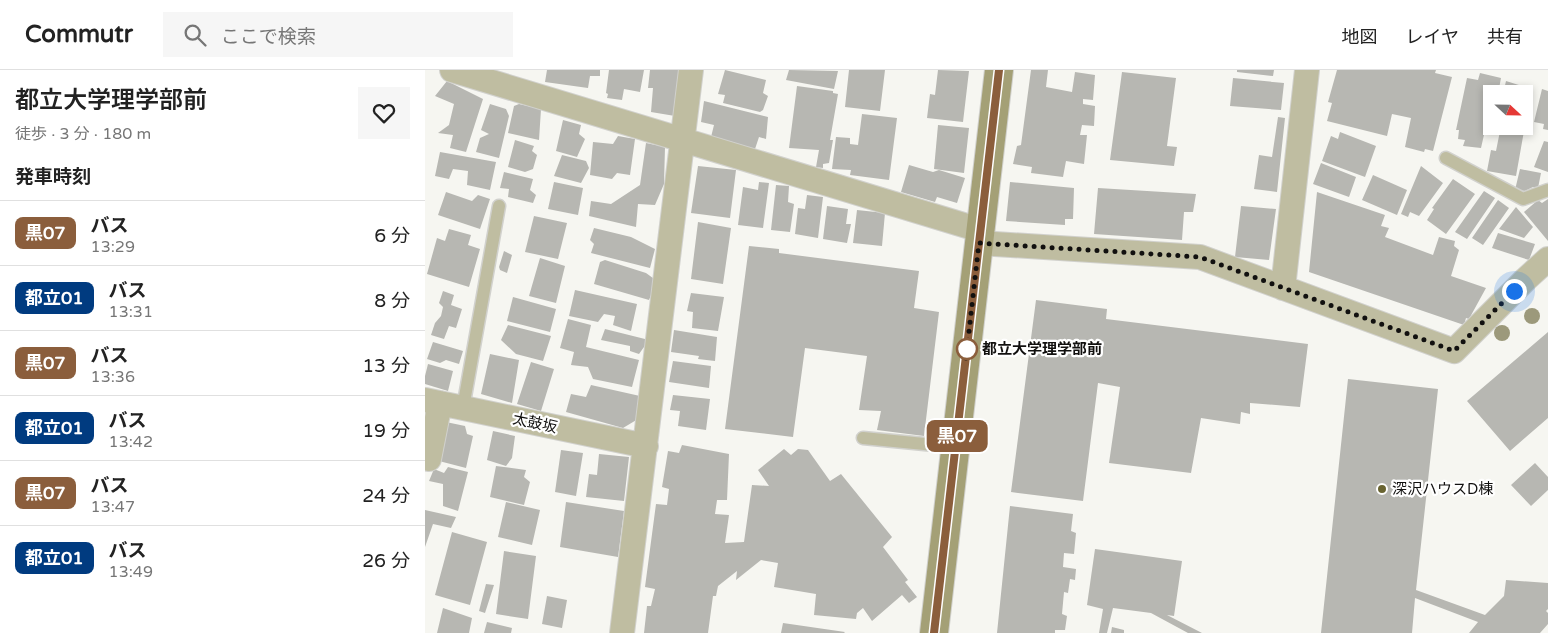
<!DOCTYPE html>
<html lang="ja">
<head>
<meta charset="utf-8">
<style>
  body { margin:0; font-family:"Varela Round","Noto Sans JP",sans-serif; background:#f6f6f6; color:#222; height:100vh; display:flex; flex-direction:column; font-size:19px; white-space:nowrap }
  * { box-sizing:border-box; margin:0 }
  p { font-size:16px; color:#767676 }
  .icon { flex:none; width:28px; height:28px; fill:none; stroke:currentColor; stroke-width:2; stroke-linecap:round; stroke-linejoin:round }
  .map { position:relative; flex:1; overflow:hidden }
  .drawer { display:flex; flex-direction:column; background:#fff; width:425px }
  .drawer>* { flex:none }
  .badge { padding:0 10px; border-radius:8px; font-size:18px; line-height:32px }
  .needle { width:32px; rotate:112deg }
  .controls { position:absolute; left:1058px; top:15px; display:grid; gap:10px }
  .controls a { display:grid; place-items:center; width:50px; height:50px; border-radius:0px; background:#fff; box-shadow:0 2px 8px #0003; font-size:25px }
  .you { position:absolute; width:25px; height:25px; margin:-12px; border:4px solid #fff; border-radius:50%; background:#1a73e8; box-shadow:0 0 0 8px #1a73e833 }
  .map>.badge { position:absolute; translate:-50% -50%; box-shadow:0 0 0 2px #fff }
  h2 { padding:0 15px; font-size:19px; line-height:45px }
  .round { display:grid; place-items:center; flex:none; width:52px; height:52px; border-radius:0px; background:#f6f6f6 }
  .overview { display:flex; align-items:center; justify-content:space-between; height:85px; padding:0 15px }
  h1 { font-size:24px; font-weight:600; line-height:38px }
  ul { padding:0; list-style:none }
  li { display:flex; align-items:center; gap:15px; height:65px; padding:0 15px; border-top:1px solid #e0e0e0 }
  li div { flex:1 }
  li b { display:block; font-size:19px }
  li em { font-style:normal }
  li .badge { min-width:55px; font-weight:700; text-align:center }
  header { display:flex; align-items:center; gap:30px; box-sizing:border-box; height:70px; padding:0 25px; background:#fff; border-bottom:1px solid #e0e0e0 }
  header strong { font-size:24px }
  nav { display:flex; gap:28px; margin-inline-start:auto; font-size:18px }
  .search { width:350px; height:45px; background:#f6f6f6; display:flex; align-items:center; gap:12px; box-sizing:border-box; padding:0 18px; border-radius:0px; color:#767676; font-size:19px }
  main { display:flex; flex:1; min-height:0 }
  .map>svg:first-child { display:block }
  .building { fill:#b7b7b2 }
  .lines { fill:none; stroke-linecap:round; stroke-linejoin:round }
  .lane-casing { stroke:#d1d1cd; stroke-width:15 }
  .street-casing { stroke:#d1d1cd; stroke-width:26 }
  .secondary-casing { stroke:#d1d1cd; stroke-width:30 }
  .lane { stroke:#bfbda1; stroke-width:12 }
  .street { stroke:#bfbda1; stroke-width:24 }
  .secondary { stroke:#a4a076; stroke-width:28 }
  .tree { fill:#9c997b }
  .line-casing { stroke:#fff; stroke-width:11 }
  .line { stroke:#8b5e3c; stroke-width:8 }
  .walk { stroke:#11100f; stroke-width:5; stroke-dasharray:0 9 }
  .stop-dot { fill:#fff; stroke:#8b5e3c; stroke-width:2.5 }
  .poi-dot { fill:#696431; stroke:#fff; stroke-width:2 }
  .labels { text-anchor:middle; stroke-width:4.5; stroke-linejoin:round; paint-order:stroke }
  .stop-label { font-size:15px; font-weight:bold; fill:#11100f; stroke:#fff; text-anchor:start }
  .street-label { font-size:15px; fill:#11100f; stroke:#fff }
  .poi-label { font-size:15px; fill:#11100f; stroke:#fff; text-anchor:start }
</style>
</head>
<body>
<header>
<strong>Commutr</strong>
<div class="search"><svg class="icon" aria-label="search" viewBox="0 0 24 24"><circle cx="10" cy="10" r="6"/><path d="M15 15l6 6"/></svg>ここで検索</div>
<nav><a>地図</a><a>レイヤ</a><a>共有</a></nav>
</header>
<main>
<section class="drawer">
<div class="overview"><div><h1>都立大学理学部前</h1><p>徒歩 · 3 分 · 180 m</p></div><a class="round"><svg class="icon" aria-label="heart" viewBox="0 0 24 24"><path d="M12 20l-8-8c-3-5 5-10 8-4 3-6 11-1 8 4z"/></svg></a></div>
<h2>発車時刻</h2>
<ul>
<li><span class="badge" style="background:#8b5e3c;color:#fff">黒07</span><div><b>バス</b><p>13:29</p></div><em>6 分</em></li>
<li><span class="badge" style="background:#003b80;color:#fff">都立01</span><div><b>バス</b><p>13:31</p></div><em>8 分</em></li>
<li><span class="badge" style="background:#8b5e3c;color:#fff">黒07</span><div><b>バス</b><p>13:36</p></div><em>13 分</em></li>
<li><span class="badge" style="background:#003b80;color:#fff">都立01</span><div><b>バス</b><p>13:42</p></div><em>19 分</em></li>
<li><span class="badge" style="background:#8b5e3c;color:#fff">黒07</span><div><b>バス</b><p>13:47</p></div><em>24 分</em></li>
<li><span class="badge" style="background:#003b80;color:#fff">都立01</span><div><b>バス</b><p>13:49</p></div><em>26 分</em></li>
</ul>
</section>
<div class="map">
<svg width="1123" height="563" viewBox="0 0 1123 563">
  <rect width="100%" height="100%" fill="#f6f6f1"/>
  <path class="building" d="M 122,0 L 175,0 L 175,6 L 165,6 L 163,18 L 120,12 Z
    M 184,0 L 219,0 L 215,22 L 199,19 L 197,30 L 182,28 L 183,24 L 181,23 Z
    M 225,0 L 258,0 L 250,46 L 226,42 L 228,18 L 223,18 Z
    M 300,0 L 341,10 L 338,23 L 343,26 L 338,40 L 335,42 L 298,33 L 300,25 L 293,24 Z
    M 364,0 L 413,1 L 409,19 L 361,10 Z
    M 424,0 L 460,0 L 455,41 L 420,37 Z
    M 513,0 L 544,1 L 538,52 L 502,48 L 505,24 L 510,25 Z
    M 606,0 L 623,0 L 621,17 L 647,22 L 650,2 L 670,5 L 668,30 L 658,29 L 658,34 L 670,36 L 669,56 L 657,55 L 655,65 L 662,65 L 659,94 L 641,91 L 638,107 L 606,103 L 607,97 L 588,94 L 592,76 L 596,75 Z
    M 812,0 L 849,0 L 848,6 L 812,2 Z
    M 912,0 L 1011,0 L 1010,3 L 1027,7 L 1008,81 L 1000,79 L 999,82 L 980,77 L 986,48 L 967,44 L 962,66 L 902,51 L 907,33 L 903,32 Z
    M 697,2 L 751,8 L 742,76 L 752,77 L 749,96 L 685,90 Z
    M 1055,3 L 1076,8 L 1073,24 L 1066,24 L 1066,47 L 1063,47 L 1056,78 L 1038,76 L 1040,70 L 1033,69 L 1034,60 L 1031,60 L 1042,8 L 1053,10 Z
    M 808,8 L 859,13 L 856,40 L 805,36 Z
    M 22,11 L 58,29 L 41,82 L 25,78 L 28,65 L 13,63 L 24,55 L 29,34 L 10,26 Z
    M 1081,11 L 1107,19 L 1099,43 L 1099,24 L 1078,24 Z
    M 372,16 L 408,21 L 408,23 L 413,24 L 405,70 L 408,70 L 404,93 L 398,94 L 398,98 L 391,97 L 394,80 L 364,78 Z
    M 1117,19 L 1123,21 L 1123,60 L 1118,59 L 1119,54 L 1109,52 Z
    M 279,31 L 343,47 L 341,69 L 334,67 L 330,79 L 286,67 L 289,55 L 276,52 Z
    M 65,34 L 81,39 L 84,46 L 74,88 L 51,82 L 55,68 L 64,64 L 56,60 Z
    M 94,34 L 116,39 L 114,70 L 83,63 L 89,36 Z
    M 437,44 L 472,48 L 464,110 L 425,105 L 426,100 L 407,99 L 411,67 L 425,68 L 425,74 L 433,75 Z
    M 853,47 L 860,48 L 852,122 L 829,119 L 834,85 L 847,87 Z
    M 138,50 L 156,55 L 154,64 L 160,69 L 152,87 L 131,81 Z
    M 513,55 L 544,58 L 539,103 L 509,99 Z
    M 1076,56 L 1085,56 L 1084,58 L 1099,61 L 1091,106 L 1062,101 L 1066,80 L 1071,81 Z
    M 915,62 L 951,76 L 940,107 L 897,91 L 906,66 L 913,69 Z
    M 193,66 L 210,69 L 205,105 L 192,103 L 187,109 L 165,105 L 168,72 L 188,74 Z
    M 90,70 L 109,76 L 107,81 L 112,85 L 108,99 L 100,102 L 83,97 Z
    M 1119,71 L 1123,72 L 1123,102 L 1109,97 Z
    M 221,73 L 240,77 L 239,114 L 230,135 L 213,134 L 211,157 L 164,146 L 166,131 L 186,134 L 215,115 Z
    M 15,82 L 71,92 L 65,120 L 42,115 L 43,101 L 28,99 L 24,109 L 10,106 Z
    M 137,85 L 161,91 L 164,98 L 156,113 L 129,106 Z
    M 896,93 L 931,107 L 924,127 L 888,114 Z
    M 484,95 L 508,102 L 514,100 L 540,108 L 532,133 L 512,127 L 510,132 L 476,122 Z
    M 273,96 L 311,100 L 305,148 L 266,143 Z
    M 996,96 L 1018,113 L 994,146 L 985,142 L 983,147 L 976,144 Z
    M 1095,99 L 1116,103 L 1113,118 L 1108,117 L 1100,121 L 1090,120 Z
    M 79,102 L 108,109 L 105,120 L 111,125 L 108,133 L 83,127 L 84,119 L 75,118 Z
    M 948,105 L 982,120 L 972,145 L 937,130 Z
    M 1028,109 L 1050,124 L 1021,164 L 1002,150 L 1009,139 L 1007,138 Z
    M 129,112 L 158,118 L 153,145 L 123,139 Z
    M 334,112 L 344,113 L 338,158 L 313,155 L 318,117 L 333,120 Z
    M 585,112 L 649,118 L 648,149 L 640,149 L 640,155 L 581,151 Z
    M 351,115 L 364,116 L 363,132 L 369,134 L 365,162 L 346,160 Z
    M 673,118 L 771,124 L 768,142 L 759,142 L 757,170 L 669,164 Z
    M 1059,121 L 1070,128 L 1042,169 L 1030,162 Z
    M 21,122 L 47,131 L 53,125 L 65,129 L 55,159 L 13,145 Z
    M 892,122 L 960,145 L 956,156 L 964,158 L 960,167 L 1008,185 L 1014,167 L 1030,171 L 1029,176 L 1034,180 L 1026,206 L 1061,218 L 1044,249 L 1041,248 L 1039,255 L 884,202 Z
    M 382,125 L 398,127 L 393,168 L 370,164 L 373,138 L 380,139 Z
    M 1123,129 L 1123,171 L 1099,142 L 1113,130 L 1117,133 Z
    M 1073,130 L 1084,138 L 1058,175 L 1047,168 Z
    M 402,136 L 423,139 L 421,154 L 426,154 L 422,173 L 398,169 Z
    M 816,136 L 851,139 L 844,190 L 810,187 Z
    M 1091,137 L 1108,157 L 1099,168 L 1074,159 Z
    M 432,140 L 460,143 L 457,176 L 428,173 Z
    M 109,146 L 142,153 L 133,189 L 100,182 Z
    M 273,152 L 306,158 L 298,214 L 266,209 Z
    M 169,158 L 206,167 L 230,179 L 225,198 L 166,183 L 169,174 L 165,170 Z
    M 24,159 L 46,165 L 43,175 L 55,179 L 44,217 L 2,204 L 12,168 L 20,171 Z
    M 1073,163 L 1110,174 L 1104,190 L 1067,178 Z
    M 324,176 L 354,179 L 354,183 L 494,201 L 489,238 L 514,242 L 499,366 L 452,360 L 456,341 L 434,340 L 442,286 L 380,278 L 368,367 L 300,359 Z
    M 79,181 L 87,185 L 82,203 L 75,200 L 74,197 Z
    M 115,188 L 140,196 L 131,233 L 104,226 Z
    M 180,190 L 221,203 L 232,211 L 224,230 L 169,214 L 175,192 Z
    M 150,220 L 212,234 L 206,261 L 188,255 L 190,246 L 179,244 L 173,252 L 144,246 Z
    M 18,221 L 29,225 L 26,235 L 37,239 L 31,258 L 24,256 L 19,269 L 6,265 L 10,253 L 16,246 L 18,237 L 14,233 Z
    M 266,223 L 299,227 L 293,261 L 267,258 L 268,242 L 262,241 Z
    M 88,227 L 131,239 L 125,262 L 82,251 Z
    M 611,230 L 682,239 L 681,249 L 883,274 L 875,337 L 825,333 L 825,344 L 816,342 L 815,354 L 776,348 L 766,403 L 684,393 L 695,317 L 673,313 L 658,431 L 586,422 Z
    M 143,249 L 166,255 L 161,277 L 214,290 L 207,317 L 168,309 L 163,297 L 146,295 L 149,282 L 135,278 Z
    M 83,255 L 126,266 L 118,291 L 91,284 L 76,270 Z
    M 180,259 L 224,270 L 214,284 L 205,281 L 205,276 L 176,270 Z
    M 249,260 L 292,267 L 290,291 L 273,289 L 274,286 L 246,282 Z
    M 1123,262 L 1123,348 L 1085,381 L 1042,331 Z
    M 8,272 L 38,281 L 34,294 L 21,290 L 15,293 L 2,289 Z
    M 65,284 L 94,290 L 87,333 L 56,324 Z
    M 248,291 L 286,296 L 284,318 L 244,312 Z
    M 106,292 L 129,299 L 116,341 L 92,334 Z
    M 3,294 L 28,301 L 23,321 L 0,314 L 0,306 Z
    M 923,309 L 1013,319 L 991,520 L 1060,545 L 1079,526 L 1081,510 L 1123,513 L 1123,539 L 1121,541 L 1123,543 L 1123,554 L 1115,563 L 1044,563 L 1053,552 L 990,528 L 987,563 L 896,563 Z
    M 166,315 L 215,326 L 213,349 L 198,358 L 141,342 L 146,324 L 161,327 Z
    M 248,325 L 285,329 L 281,360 L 253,356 L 255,341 L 245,340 Z
    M 21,352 L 40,356 L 42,364 L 48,366 L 41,398 L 14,391 Z
    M 68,361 L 90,366 L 87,388 L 81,396 L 62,390 Z
    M 257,375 L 304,384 L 302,430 L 292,430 L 290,444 L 304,445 L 300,473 L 319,472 L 327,415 L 344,416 L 333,400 L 359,379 L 366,385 L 373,379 L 383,380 L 405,411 L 416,404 L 467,467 L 458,477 L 483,510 L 480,512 L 492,527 L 484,533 L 477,525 L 447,551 L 438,538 L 432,543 L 431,549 L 389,545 L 391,524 L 349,517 L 353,493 L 336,490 L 311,510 L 312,501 L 293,516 L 291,526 L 288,526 L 283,563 L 219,563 L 222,536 L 226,536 L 230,519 L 220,517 L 231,434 L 242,435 L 244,419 L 237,417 L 243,381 L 254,383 Z
    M 136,380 L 158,383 L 151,426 L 130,422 Z
    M 174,384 L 204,387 L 199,431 L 161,427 L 164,404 L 172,405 Z
    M 1110,393 L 1123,407 L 1123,420 L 1106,436 L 1086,415 Z
    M 71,396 L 101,400 L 99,407 L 105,412 L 99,435 L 65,427 Z
    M 23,397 L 43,402 L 33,441 L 18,436 L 18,414 L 4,411 L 9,399 L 19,403 Z
    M 81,432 L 115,440 L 107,475 L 73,467 Z
    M 141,432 L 199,441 L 193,487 L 135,477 Z
    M 585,436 L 648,444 L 646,461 L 651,463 L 649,484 L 639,483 L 638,497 L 651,499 L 650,510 L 645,509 L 643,523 L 639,522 L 637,544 L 642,546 L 640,560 L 630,560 L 630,563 L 572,563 Z
    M 0,440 L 31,447 L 26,458 L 8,454 L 0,477 Z
    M 27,462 L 62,472 L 45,535 L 10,525 Z
    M 670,479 L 757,491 L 749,546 L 742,545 L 777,563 L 763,563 L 726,543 L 688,538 L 682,563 L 674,563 L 678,539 L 662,535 Z
    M 79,481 L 111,486 L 103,549 L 71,544 Z
    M 61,514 L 69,515 L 60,543 L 54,541 Z
    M 122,526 L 142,530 L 137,558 L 117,554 Z
    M 18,538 L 47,548 L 44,563 L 12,563 Z
    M 62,552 L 87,558 L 86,563 L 59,563 Z
    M 358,553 L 420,562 L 419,563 L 356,563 Z
    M 687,557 L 699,560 L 699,563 L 686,563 Z"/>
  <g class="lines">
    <defs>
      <path id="lane" d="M 1021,88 L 1098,129 L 1123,120
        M 38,338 L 74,136
        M 438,368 L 530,377"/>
      <path id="street" d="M 27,0 L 555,160
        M 554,173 L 775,187 L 1029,281 L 1101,209 L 1123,189
        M 858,218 L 882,0
        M 0,330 L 221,376
        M 4,389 L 15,333
        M 197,563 L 266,0"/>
      <path id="secondary" d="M 509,563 L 574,0"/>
    </defs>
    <use href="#lane" class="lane-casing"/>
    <use href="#street" class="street-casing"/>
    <use href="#secondary" class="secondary-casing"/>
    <use href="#lane" class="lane"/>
    <use href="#street" class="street"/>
    <use href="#secondary" class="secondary"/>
  </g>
  <g class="tree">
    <circle cx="1107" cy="246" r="8"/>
    <circle cx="1077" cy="263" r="8"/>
  </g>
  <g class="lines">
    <defs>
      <path id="line" d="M 509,563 L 574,0"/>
    </defs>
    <use href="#line" class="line-casing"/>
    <use href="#line" class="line"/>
    <path class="walk" d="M 542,279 L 541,288 L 554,173 L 775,187 L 1029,281 L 1089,221"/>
  </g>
  <circle class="stop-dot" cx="542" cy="279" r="10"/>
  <circle class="poi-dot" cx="957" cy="419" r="5"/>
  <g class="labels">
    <g class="stop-label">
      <text x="557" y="284">都立大学理学部前</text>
    </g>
    <g class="street-label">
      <text transform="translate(110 353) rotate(12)" y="5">太鼓坂</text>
    </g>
    <g class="poi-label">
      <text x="967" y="424">深沢ハウスD棟</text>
    </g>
  </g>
</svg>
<div class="controls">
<a><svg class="needle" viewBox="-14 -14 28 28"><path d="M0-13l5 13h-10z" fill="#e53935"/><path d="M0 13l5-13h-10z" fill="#767676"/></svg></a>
</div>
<div class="you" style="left:1089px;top:221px"></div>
<b class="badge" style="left:532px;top:366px;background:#8b5e3c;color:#fff">黒07</b>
</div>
</main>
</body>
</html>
